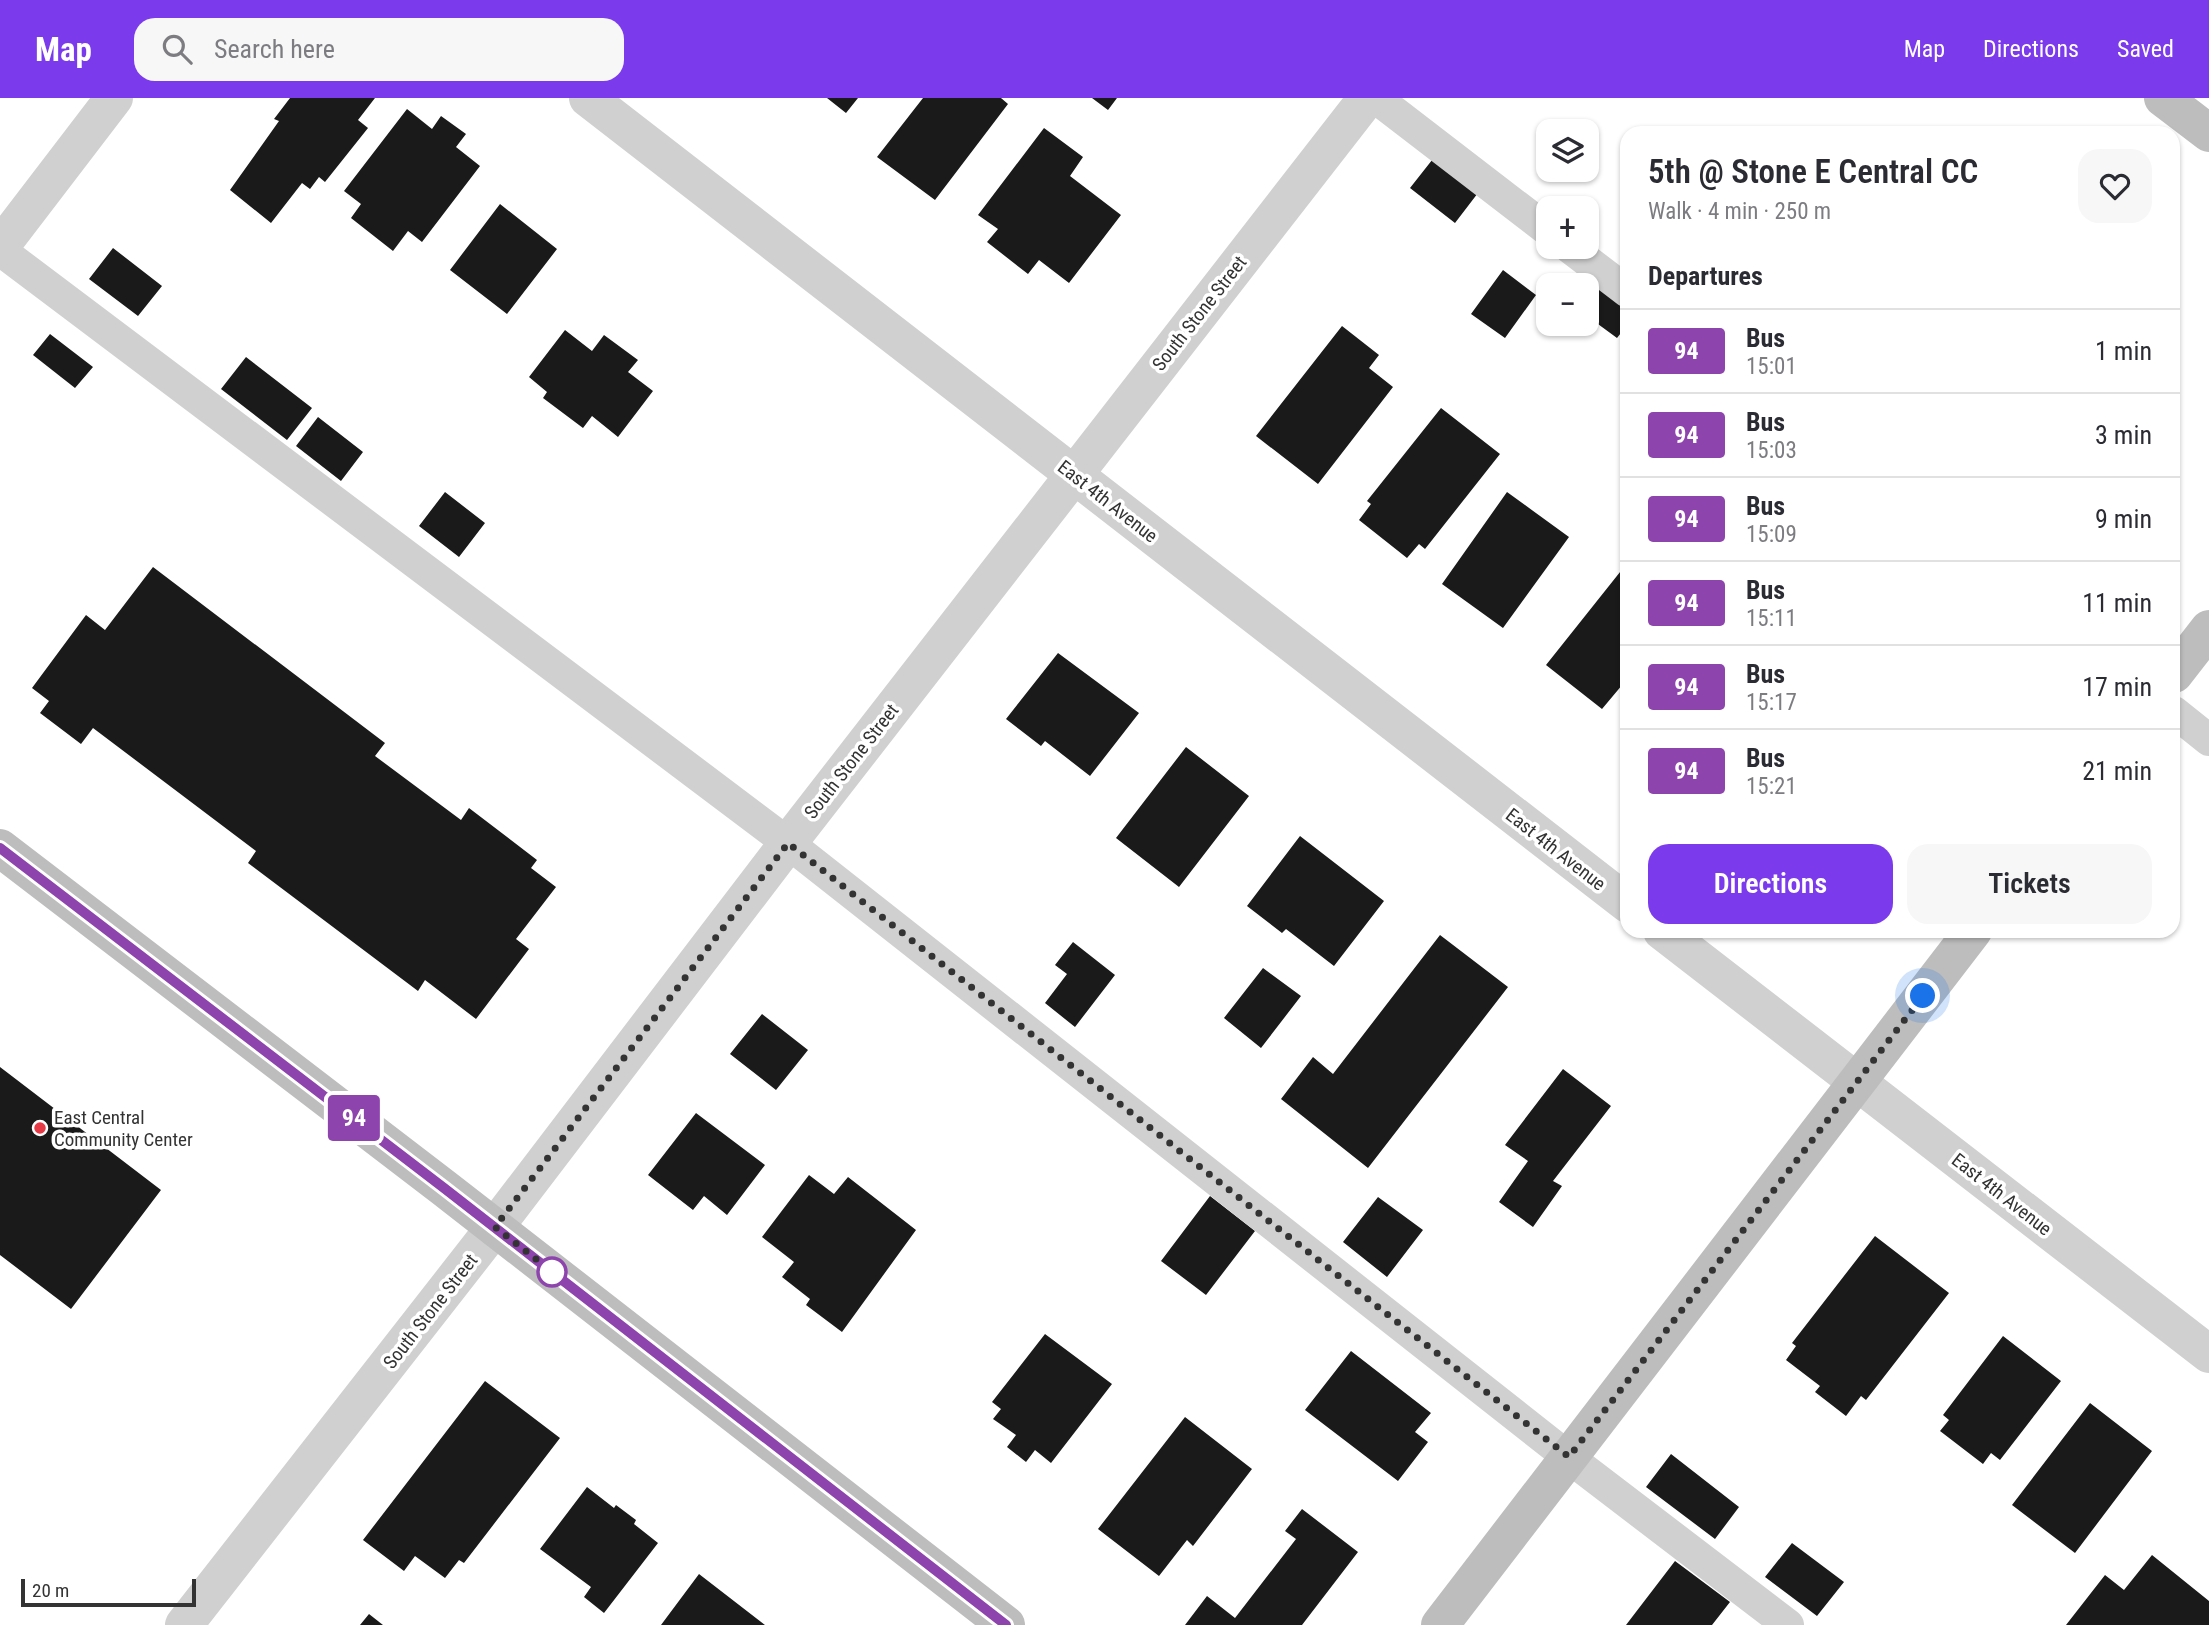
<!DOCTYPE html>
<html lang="en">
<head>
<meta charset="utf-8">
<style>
  body { margin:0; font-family:"Roboto Condensed",sans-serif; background:#f7f7f7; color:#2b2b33; height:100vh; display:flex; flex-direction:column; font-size:26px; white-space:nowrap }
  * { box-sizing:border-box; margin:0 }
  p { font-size:23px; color:#7c7c81 }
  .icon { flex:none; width:38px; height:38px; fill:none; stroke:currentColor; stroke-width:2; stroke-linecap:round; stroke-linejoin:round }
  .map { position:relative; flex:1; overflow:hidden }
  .side { position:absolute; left:1620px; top:28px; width:560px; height:812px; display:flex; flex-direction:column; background:#fff; border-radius:21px; box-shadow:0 2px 5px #0004 }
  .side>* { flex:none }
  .badge { padding:0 14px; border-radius:5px; font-size:24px; line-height:46px }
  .fabs { position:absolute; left:1536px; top:21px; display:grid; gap:14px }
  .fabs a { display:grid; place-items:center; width:63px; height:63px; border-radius:14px; background:#fff; box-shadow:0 2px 5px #0004; font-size:35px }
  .scale { position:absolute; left:21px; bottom:18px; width:175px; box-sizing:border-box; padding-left:7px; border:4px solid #333; border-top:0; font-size:19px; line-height:24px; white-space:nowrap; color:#333; -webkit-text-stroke:5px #fff; paint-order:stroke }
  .you { position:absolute; width:35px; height:35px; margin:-18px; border:5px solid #fff; border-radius:50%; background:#1a73e8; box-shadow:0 0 0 10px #1a73e833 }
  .map>.badge { position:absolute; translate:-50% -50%; box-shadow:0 0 0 4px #fff }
  h2 { padding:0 28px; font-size:26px; line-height:63px }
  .round { display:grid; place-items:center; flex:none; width:74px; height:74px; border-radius:21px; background:#f7f7f7 }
  .summary { display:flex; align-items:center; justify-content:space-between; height:119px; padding:0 28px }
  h1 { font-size:33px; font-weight:600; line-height:52px }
  .primary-button { display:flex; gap:14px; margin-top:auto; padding:14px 28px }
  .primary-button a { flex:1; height:80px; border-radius:21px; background:#7c3aed; color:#fff; font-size:28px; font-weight:600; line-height:80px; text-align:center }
  .primary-button a+a { background:#f7f7f7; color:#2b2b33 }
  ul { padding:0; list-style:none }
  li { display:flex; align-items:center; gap:21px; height:84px; padding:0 28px; border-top:2px solid #e1e1e2 }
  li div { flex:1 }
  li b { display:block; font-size:26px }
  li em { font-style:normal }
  li .badge { min-width:77px; font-weight:700; text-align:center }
  header { display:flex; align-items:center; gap:42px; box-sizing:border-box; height:98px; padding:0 35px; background:#7c3aed; color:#fff }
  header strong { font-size:33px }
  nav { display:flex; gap:38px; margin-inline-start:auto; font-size:24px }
  .search { width:490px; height:63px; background:#f7f7f7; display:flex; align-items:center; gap:18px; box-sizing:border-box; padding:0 24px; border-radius:21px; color:#7c7c81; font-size:26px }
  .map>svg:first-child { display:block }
  .building { fill:#1a1a1a }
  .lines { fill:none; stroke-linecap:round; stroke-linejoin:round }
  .lane { stroke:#d0d0d0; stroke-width:32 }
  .street { stroke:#d0d0d0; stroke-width:38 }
  .secondary { stroke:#bdbdbd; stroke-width:38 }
  .line-casing { stroke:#fff; stroke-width:16 }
  .line { stroke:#8e44ad; stroke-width:10 }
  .walk { stroke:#333; stroke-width:7; stroke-dasharray:0 12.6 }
  .poi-dot { fill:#e63946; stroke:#fff; stroke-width:2.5 }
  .stop-dot { fill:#fff; stroke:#8e44ad; stroke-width:3.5 }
  .labels { text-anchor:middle; stroke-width:7; stroke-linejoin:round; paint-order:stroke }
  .street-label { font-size:19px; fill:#333; stroke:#fff }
  .poi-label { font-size:19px; fill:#333; stroke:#fff; text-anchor:start }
</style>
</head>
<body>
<header>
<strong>Map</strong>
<div class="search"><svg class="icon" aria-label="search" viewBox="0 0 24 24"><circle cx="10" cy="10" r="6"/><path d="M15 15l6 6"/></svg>Search here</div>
<nav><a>Map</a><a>Directions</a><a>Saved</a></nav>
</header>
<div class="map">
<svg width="2209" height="1527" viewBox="0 0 2209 1527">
  <rect width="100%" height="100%" fill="#fff"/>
  <path class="building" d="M 290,0 L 375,0 L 358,22 L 368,30 L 325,84 L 319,79 L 310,91 L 302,85 L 271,125 L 230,92 L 279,23 L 274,21 Z
    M 827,0 L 858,0 L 846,15 Z
    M 923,0 L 1001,0 L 1008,6 L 935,102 L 877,59 Z
    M 1092,0 L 1117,0 L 1108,12 Z
    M 407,11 L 432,31 L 441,18 L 466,36 L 456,49 L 480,68 L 422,144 L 408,133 L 393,153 L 351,120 L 361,106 L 344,93 Z
    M 1044,30 L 1083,59 L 1070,78 L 1121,117 L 1069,185 L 1039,162 L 1028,176 L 987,144 L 998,131 L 978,117 Z
    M 1436,57 L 1481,91 L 1455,125 L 1410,90 Z
    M 500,106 L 557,151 L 507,216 L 450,172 Z
    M 113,150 L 162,188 L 138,218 L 89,181 Z
    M 1503,172 L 1536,197 L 1505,240 L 1471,216 Z
    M 1604,185 L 1628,203 L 1628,226 L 1617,240 L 1587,218 L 1587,207 Z
    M 1342,228 L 1379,257 L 1369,270 L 1393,289 L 1318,386 L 1256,338 Z
    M 565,232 L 592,253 L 604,237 L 638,262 L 628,274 L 653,293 L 618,339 L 592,318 L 583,330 L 543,300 L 547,294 L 529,279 Z
    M 50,236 L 93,269 L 75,290 L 33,257 Z
    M 246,259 L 312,310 L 287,342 L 221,291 Z
    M 1441,310 L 1500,356 L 1425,451 L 1419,446 L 1407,460 L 1359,422 L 1371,406 L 1367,403 Z
    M 318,319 L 363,354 L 341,383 L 296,348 Z
    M 445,394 L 485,425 L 459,459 L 419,428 Z
    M 1507,394 L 1569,439 L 1503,530 L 1442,486 Z
    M 1628,464 L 1628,580 L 1602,611 L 1546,567 Z
    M 153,469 L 385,645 L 375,658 L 461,722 L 469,710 L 537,762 L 531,770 L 556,789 L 516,841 L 529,851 L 476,921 L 425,882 L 418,893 L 248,765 L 256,753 L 93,630 L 81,646 L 40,615 L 49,603 L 32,590 L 86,517 L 105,532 Z
    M 1058,555 L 1139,615 L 1090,678 L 1045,643 L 1041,648 L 1006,621 Z
    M 1186,649 L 1249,698 L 1179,789 L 1116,740 Z
    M 1300,738 L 1384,803 L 1334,868 L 1286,831 L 1282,835 L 1247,808 Z
    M 1440,837 L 1508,889 L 1368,1070 L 1281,1001 L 1313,959 L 1333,976 Z
    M 1073,844 L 1115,877 L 1075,929 L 1045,905 L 1067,876 L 1055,867 Z
    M 1263,870 L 1301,898 L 1261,950 L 1224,920 Z
    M 762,916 L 808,952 L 776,992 L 730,956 Z
    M 0,969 L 161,1092 L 71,1211 L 0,1157 Z
    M 1563,971 L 1611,1008 L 1553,1083 L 1562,1088 L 1533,1129 L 1499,1104 L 1528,1063 L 1505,1047 Z
    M 696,1015 L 765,1067 L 727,1117 L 704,1098 L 693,1112 L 648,1077 Z
    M 809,1077 L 834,1096 L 848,1079 L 916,1132 L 842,1234 L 806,1207 L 810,1201 L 782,1179 L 794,1164 L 762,1139 Z
    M 1210,1098 L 1255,1133 L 1206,1197 L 1161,1163 Z
    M 1378,1099 L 1423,1132 L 1387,1179 L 1343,1144 Z
    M 1875,1138 L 1949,1195 L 1866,1302 L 1861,1298 L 1846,1318 L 1815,1294 L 1820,1288 L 1786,1262 L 1796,1248 L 1792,1245 Z
    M 1045,1236 L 1112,1286 L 1051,1365 L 1035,1352 L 1026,1364 L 1007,1349 L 1016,1337 L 993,1321 L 1001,1311 L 992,1304 Z
    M 2003,1238 L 2061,1283 L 2000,1362 L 1991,1355 L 1983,1366 L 1940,1333 L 1949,1322 L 1943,1317 Z
    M 1351,1253 L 1431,1315 L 1415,1334 L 1428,1344 L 1398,1383 L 1305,1312 Z
    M 485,1283 L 560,1340 L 464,1465 L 459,1462 L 445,1480 L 415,1458 L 404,1473 L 363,1442 Z
    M 2090,1305 L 2152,1353 L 2075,1455 L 2012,1407 Z
    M 1185,1319 L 1252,1371 L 1193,1448 L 1187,1442 L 1159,1478 L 1098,1431 Z
    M 1671,1356 L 1739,1409 L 1715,1441 L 1646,1389 Z
    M 587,1389 L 614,1410 L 616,1407 L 636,1422 L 634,1426 L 658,1445 L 604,1515 L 584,1499 L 591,1489 L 540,1451 Z
    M 1302,1411 L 1358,1454 L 1302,1527 L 1185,1527 L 1207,1498 L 1235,1520 L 1296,1441 L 1285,1433 Z
    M 1792,1445 L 1844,1484 L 1817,1518 L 1765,1479 Z
    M 2152,1457 L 2209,1503 L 2209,1527 L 2066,1527 L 2105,1477 L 2124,1492 Z
    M 1675,1463 L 1730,1504 L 1712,1527 L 1626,1527 Z
    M 699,1476 L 765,1527 L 661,1527 Z
    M 369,1516 L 383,1527 L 360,1527 Z"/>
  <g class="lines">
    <path class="lane" d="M 1376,0 L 1549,133
      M 1569,149 L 1628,194
      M 0,152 L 788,745 L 1568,1359 L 1788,1527
      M 2174,614 L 2209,642"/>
    <path class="street" d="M 588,0 L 1628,806
      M 0,149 L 114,0
      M 1662,833 L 2209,1256
      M 184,1527 L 495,1129 L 788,745 L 1367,0"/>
    <path class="secondary" d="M 2163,0 L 2209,35
      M 2174,576 L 2209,531
      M 0,750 L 444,1090 L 1006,1527
      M 1440,1527 L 1973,833"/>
  </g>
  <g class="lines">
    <defs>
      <path id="line" d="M 0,750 L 444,1090 L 1006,1527"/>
    </defs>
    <use href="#line" class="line-casing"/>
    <use href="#line" class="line"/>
    <path class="walk" d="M 552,1174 L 559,1179 L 495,1129 L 788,745 L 1569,1359 L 1923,898"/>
  </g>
  <circle class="poi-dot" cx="40" cy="1030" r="7"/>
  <circle class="stop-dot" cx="552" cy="1174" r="14"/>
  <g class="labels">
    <g class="street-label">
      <text transform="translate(1199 215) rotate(-52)" y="7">South Stone Street</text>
      <text transform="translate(1108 403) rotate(38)" y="7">East 4th Avenue</text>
      <text transform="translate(851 663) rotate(-52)" y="7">South Stone Street</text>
      <text transform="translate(1556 751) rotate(38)" y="7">East 4th Avenue</text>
      <text transform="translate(2002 1096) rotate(38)" y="7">East 4th Avenue</text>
      <text transform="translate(430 1213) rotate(-52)" y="7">South Stone Street</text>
    </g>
    <g class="poi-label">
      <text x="54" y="1026">East Central<tspan x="54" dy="22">Community Center</tspan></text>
    </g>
  </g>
</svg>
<div class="fabs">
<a><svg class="icon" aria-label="layers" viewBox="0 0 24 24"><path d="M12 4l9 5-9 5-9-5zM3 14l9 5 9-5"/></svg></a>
<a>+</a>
<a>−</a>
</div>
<div class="scale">20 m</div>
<div class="you" style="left:1923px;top:898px"></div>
<b class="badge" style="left:354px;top:1020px;background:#8e44ad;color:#fff">94</b>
<section class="side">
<div class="summary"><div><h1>5th @ Stone E Central CC</h1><p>Walk · 4 min · 250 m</p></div><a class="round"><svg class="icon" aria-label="heart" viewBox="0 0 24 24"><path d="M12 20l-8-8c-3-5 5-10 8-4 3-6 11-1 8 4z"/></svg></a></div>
<h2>Departures</h2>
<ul>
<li><span class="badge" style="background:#8e44ad;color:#fff">94</span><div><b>Bus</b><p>15:01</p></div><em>1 min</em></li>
<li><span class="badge" style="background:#8e44ad;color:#fff">94</span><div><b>Bus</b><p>15:03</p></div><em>3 min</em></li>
<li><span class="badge" style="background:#8e44ad;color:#fff">94</span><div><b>Bus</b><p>15:09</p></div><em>9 min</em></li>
<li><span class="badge" style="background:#8e44ad;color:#fff">94</span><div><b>Bus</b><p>15:11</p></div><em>11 min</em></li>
<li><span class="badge" style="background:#8e44ad;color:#fff">94</span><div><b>Bus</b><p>15:17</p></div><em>17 min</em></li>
<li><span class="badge" style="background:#8e44ad;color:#fff">94</span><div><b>Bus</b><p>15:21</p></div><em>21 min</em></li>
</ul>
<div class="primary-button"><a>Directions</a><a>Tickets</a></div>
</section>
</div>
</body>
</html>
